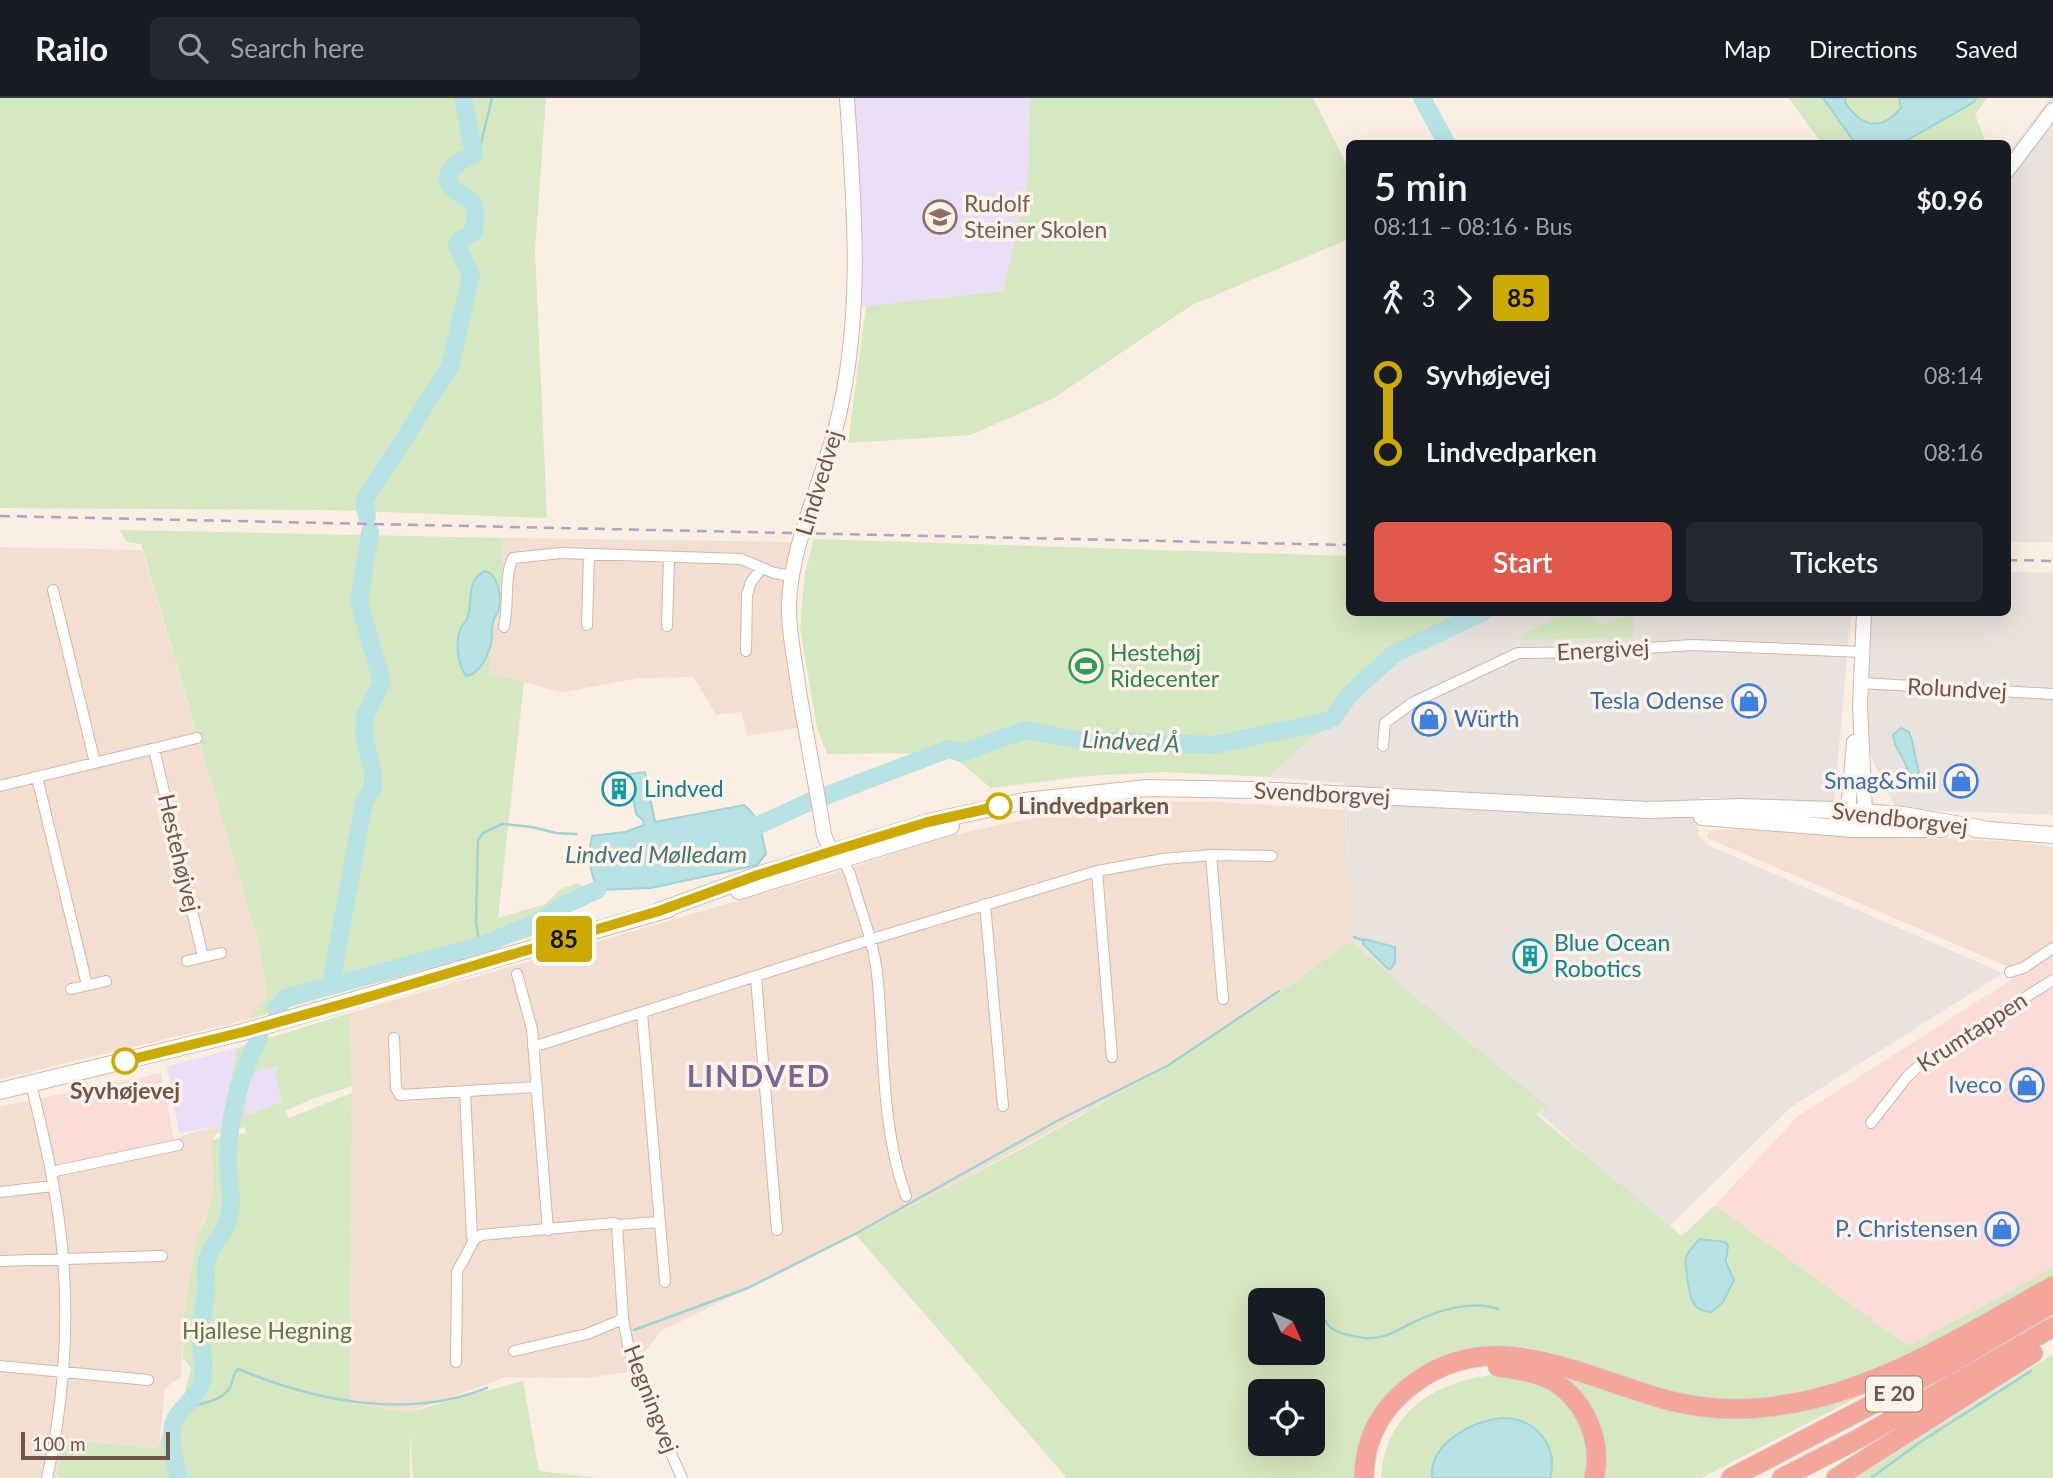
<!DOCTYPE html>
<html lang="en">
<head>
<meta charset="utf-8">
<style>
  body { margin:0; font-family:Lato,sans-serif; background:#242831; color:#f1f3f6; height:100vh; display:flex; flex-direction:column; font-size:26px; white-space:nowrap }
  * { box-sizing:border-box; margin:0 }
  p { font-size:23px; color:#9ea1a6 }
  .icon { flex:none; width:38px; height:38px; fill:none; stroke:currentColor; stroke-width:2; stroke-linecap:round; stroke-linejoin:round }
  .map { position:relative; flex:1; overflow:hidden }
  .details { position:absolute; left:1346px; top:42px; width:665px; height:476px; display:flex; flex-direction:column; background:#171b24; border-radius:10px; box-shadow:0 7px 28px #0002 }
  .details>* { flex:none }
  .badge { padding:0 14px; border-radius:5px; font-size:24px; line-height:46px }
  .needle { width:46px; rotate:135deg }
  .buttons { position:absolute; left:1248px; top:1190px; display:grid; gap:14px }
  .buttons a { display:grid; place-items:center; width:77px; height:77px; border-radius:10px; background:#171b24; box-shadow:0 7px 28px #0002; font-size:35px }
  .scale { position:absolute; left:21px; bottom:18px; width:149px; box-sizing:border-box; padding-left:7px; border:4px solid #72534a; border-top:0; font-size:19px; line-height:24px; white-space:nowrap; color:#72534a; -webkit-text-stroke:5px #fef3e8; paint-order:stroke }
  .map>.badge { position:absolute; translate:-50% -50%; box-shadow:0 0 0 4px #fff }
  .legs { display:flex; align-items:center; gap:10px; height:77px; padding:0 28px; font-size:23px }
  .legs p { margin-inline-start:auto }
  .head { display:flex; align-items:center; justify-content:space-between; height:119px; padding:0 28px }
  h1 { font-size:38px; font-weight:600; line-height:52px }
  .action { display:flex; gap:14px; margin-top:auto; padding:14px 28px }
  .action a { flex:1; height:80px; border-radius:10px; background:#e2594b; color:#fff; font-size:28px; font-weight:600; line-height:80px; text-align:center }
  .action a+a { background:#242831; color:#f1f3f6 }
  ul { padding:0 28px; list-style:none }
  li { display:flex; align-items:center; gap:24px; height:77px; font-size:26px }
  li i { display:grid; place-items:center; width:10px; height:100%; margin:0 9px; background:currentColor }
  li i::after { content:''; width:18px; height:18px; margin:-9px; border:5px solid; border-radius:50%; background:#171b24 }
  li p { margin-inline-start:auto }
  li:first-child i { background:linear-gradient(#0000 50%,currentColor 0) }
  li:last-child i { background:linear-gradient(currentColor 50%,#0000 0) }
  header { display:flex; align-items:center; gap:42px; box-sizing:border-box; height:98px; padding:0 35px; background:#171b24; border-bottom:2px solid #363941 }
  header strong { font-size:33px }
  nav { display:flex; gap:38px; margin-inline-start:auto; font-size:24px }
  .search { width:490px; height:63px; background:#242831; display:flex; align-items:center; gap:18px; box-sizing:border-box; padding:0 24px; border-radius:10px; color:#9ea1a6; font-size:26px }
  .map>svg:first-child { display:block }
  .residential { fill:#f3dfd1 }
  .commercial { fill:#fbdcd6 }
  .industrial { fill:#eae2dd }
  .education { fill:#ebdff7 }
  .green { fill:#d6e8c1; fill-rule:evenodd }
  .water { fill:#b8e3e4; stroke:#9ed4d5; stroke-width:2 }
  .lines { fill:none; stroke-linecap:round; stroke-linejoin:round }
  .stream { stroke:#9ed4d5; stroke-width:2.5 }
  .river { stroke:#b8e3e4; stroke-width:18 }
  .minor-casing { stroke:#ceb7ac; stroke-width:12 }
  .tertiary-casing { stroke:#ceb7ac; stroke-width:16 }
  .secondary-casing { stroke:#d1b6a9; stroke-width:18 }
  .motorway-casing { stroke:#d8cfcc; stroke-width:21 }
  .minor { stroke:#fff; stroke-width:10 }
  .tertiary { stroke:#fff; stroke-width:14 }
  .secondary { stroke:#fff; stroke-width:16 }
  .motorway { stroke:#f4a69b; stroke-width:19 }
  .rail { stroke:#afa2c4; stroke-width:2.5; stroke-dasharray:10 7; stroke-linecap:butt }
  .line-1-casing { stroke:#fff; stroke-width:16 }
  .line-1 { stroke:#ca0; stroke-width:10 }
  .stop-1-dot { fill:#fff; stroke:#ca0; stroke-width:3.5 }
  .labels { text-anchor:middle; stroke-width:7; stroke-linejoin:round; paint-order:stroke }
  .shield { fill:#fef3e8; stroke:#9c8379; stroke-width:2 }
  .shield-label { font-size:21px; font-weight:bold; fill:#72534a }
  .education-label { font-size:23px; fill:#785e54; stroke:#fef3e8; text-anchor:start }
  .street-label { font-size:23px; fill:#72534a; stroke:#fef3e8 }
  .leisure-label { font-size:23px; fill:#27864d; stroke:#fef3e8; text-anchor:start }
  .shop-label { font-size:23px; fill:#366cbe; stroke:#fef3e8; text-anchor:end }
  .culture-label { font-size:23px; fill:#0d838f; stroke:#fef3e8; text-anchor:start }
  .stop-label { font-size:23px; font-weight:bold; fill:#72534a; stroke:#fef3e8; text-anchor:start }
  .park-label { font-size:23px; fill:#597842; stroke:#fef3e8 }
  .water-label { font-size:24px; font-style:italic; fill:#3e7577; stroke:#fef3e8 }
  .district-label { font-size:30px; font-weight:bold; letter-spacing:2px; fill:#7f6595; stroke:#fef3e8 }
</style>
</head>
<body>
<header>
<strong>Railo</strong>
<div class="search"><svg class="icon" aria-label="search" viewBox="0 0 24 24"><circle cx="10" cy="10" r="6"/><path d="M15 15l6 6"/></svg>Search here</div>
<nav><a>Map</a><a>Directions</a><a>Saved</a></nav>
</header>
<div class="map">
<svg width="2053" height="1380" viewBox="0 0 2053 1380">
  <rect width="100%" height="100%" fill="#fbeee2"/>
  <path class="residential" d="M 503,440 L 794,444 L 781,510 L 797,630 L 747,638 L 742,614 L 716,617 L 694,579 L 640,580 L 563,594 L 489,576 L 494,527 L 501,509 Z
    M 0,449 L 142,452 L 259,847 L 267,896 L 250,921 L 0,981 Z
    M 1163,703 L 1217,704 L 1345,712 L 1350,843 L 1256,911 L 1118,996 L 915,1108 L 661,1233 L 628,1274 L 585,1280 L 506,1279 L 409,1314 L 350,1306 L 352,995 L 350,915 L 837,774 L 942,740 L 998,727 L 1109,706 Z
    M 1737,731 L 2020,744 L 2053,749 L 2053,848 L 2011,870 L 1707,740 L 1709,733 Z
    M 43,1000 L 59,1065 L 174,1042 L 190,1035 L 223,1028 L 212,1042 L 213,1092 L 211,1106 L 198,1138 L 194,1154 L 184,1217 L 181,1279 L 165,1290 L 159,1350 L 66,1342 L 56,1380 L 0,1380 L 0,1008 Z"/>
  <path class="commercial" d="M 2053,855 L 2053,1171 L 1908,1248 L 1715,1107 L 1798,1018 Z
    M 161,975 L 174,1042 L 59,1065 L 43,1000 Z"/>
  <path class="industrial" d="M 2050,0 L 2053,0 L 2053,444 L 2007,444 L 2007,56 Z
    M 2007,474 L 2053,475 L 2053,717 L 1896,711 L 1868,652 L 1870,515 L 2007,514 Z
    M 1500,515 L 1851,515 L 1834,705 L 1701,699 L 1698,737 L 1707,747 L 2003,875 L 1791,1009 L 1667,1131 L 1350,843 L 1344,685 L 1268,679 L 1396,565 Z"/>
  <path class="education" d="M 853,0 L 1030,0 L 1028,81 L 1003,193 L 860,209 L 863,157 Z
    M 237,950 L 231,980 L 278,966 L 276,976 L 282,1004 L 244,1018 L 231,984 L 223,1028 L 179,1035 L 167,968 Z"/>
  <path class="green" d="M 0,0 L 546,0 L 535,152 L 547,420 L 329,412 L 0,410 Z
    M 1030,0 L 1313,0 L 1349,71 L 1349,141 L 1192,207 L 1054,300 L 971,337 L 848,345 L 866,208 L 1003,193 L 1028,81 Z
    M 1789,0 L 1987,0 L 1975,16 L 1986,45 L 1821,45 Z
    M 119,432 L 503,440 L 501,509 L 494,527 L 489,575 L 524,584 L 498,820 L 545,806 L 561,791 L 578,785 L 586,789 L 586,795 L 569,802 L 572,827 L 250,921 L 267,896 L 259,847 L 141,446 L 127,444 Z
    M 814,441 L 1349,458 L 1349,514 L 1500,515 L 1396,565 L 1268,679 L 1162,674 L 1088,678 L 991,690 L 949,655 L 827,656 L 817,630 L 800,530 L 805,474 Z
    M 1564,515 L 1594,515 L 1591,516 L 1601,527 L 1622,519 L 1622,515 L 1633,515 L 1633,540 L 1515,542 Z
    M 1350,843 L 1471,946 L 1547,1008 L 1536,1016 L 1682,1138 L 1715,1107 L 1908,1248 L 2053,1170 L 2053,1179 C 1963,1230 1871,1286 1767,1301 C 1736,1305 1702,1302 1672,1295 C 1616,1282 1562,1248 1504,1248 C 1488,1248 1472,1251 1457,1255 C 1433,1261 1410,1274 1393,1291 C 1367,1316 1355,1344 1354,1380 L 1067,1380 L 856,1137 C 990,1070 1130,994 1255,911 C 1288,890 1319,865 1350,843 ZM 1724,1144 L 1728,1148 L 1728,1171 L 1688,1154 L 1697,1146 ZM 1260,1202 L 1312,1202 L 1312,1255 L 1260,1255 ZM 1260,1293 L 1312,1293 L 1312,1346 L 1260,1346 Z
    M 350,915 L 352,988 L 312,1001 L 285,1013 L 289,1020 L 352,995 L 350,1306 L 409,1314 L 523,1283 L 539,1373 L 599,1380 L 413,1380 L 410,1337 L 410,1380 L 59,1380 L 57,1375 L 66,1342 L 158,1350 L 171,1313 L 177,1306 L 188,1304 L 191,1298 L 185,1292 L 191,1270 L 183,1260 L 184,1217 L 194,1154 L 198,1138 L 206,1121 L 213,1092 L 212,1042 L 246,1035 L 245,1029 L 217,1035 L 224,1027 L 230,984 L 248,988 L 244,1018 L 282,1004 L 275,976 L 278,967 L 253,975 L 249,985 L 231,980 L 237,950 Z
    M 2053,1256 L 2053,1380 L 1856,1380 Z
    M 1555,1271 L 1686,1312 L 1889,1283 L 1701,1380 L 1600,1380 L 1601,1365 Z
    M 1505,1276 L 1543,1285 L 1577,1316 L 1586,1336 L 1587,1380 L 1381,1380 C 1386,1310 1440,1280 1505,1276 Z"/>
  <path class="water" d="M 1823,0 L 1846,0 L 1845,4 C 1861,29 1881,34 1901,10 L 1899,0 L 1976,0 L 1974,4 L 1902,45 L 1855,45 Z
    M 485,473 C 498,476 501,496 499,509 C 499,514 494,519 493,524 C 491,531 493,539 491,546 C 488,558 479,577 466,578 C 457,564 455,545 461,530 C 462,527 465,524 467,521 C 474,502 464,484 485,473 Z
    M 1901,630 L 1909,634 C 1914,646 1915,661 1919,674 L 1914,680 C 1906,673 1907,667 1902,659 C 1898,651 1894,648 1893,637 Z
    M 645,674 L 655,724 L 744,707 C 760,719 762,737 766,756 L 757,767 L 651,790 L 597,792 L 588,761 L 592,738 L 625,734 L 644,727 L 643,722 L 636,716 L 629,676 Z
    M 1364,841 L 1395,849 L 1395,864 L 1391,871 L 1388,871 L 1363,846 Z
    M 1699,1141 L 1725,1144 L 1728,1147 L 1726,1164 L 1734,1182 L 1723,1204 L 1712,1214 C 1690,1214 1689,1194 1687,1177 C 1686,1171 1685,1165 1686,1160 C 1688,1152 1695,1148 1699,1141 Z
    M 1502,1320 C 1535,1320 1559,1347 1550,1380 L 1432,1380 C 1429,1345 1472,1323 1502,1320 Z"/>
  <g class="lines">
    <path class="stream" d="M 474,56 L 480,49 L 492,0
      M 1354,839 L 1364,843
      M 480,848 L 476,824 L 478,742 L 483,735 L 502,726 L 532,729 L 556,735 L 576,736
      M 272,918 L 276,911
      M 1255,1197 C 1274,1192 1301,1187 1316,1204 C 1322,1211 1322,1221 1329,1228 C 1337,1236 1353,1238 1364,1240 C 1385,1242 1397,1232 1414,1224 C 1438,1212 1472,1202 1498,1211
      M 634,1232 L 748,1190 L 857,1135 L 1055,1024 L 1167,968 L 1279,893
      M 188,1308 C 201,1306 221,1303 229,1291 C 234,1284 232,1276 238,1271 C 315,1303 407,1322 487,1290
      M 1871,1380 L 1919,1345 L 2031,1273"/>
    <path class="river" d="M 1422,0 L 1447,46
      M 367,419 L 364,403 L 450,269 L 471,177 L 457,148 L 458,143 L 474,134 C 474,127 477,116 475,110 C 471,98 452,98 447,80 C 452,66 462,62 474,56 L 463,0
      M 759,727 L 809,704 L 949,651 L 961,655 L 1025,632 L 1080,642 L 1214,647 L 1323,624 L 1333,620 L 1350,596 L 1394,556 L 1483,514
      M 331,886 L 364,704 L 373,690 L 373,674 L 364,639 L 365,618 L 382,584 L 359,504 L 370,434
      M 276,911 L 285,900 L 480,848 L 536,825 L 562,808 L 597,792
      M 179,1380 C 175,1364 169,1344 173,1327 C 177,1310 201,1299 203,1279 C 205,1263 200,1246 201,1231 C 201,1218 206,1206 206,1194 C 207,1185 205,1176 206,1168 C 209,1146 227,1136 230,1116 C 233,1100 229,1084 228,1068 C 227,1025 239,979 259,940"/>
    <defs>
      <path id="minor" d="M 53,492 L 95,665
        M 587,527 L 589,456
        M 667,528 L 669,459
        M 504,529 C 509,509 504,476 513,460 L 561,455 L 741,461 L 774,475 L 793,478
        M 746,553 L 747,497 L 751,484 L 762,470
        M 1861,585 L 2053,596
        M 1383,648 L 1385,625 L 1412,605 L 1518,555 L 1586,554 L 1693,547 L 1862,554
        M 154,651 L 203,859
        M 37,679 L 87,887
        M 0,688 L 197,640
        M 1211,757 L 1223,901
        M 843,762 L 850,776 C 859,808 873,841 877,875 C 885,950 880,1027 906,1098
        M 1097,773 L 1112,959
        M 985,806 L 1003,1008
        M 187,863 L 221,855
        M 2010,874 L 2023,870 L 2053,850
        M 517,876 L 532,931 L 548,1132
        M 756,880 L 777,1132
        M 71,891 L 106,883
        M 642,915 L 665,1184
        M 394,940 L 396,990 L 400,997 L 536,989
        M 533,949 L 869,842 L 1097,773 L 1163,761 L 1211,757 L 1272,758
        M 31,986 C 45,1043 59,1102 63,1161 C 69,1232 63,1310 47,1380
        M 465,994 L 472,1138 L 474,1142
        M 1871,1025 L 1907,979 L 1924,963 L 2053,882
        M 51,1074 L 178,1047
        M 0,1094 L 53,1088
        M 659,1124 L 617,1127 L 623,1221 L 629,1252 L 638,1281 L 682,1380
        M 0,1163 L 162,1158
        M 514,1253 L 587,1236 L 623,1221
        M 456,1264 L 457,1174 L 474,1142 L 481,1137 L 614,1125 L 617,1127
        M 0,1268 L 148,1282"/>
      <path id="tertiary" d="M 2007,73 L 2053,12
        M 1864,514 L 1860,608 L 1865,714
        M 1853,731 L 1848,713 L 1854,644
        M 842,761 L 829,749 L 824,737 C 816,685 805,633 797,580 C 794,556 788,531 789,506 C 791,443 827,374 840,312 C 863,208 854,105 847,0"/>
      <path id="secondary" d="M 1702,719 L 1853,731 L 1942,731
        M 1975,731 L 2053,737
        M 739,793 L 951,728
        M 659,813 L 755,778 L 928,724 L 1025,703 L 1147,690 L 1253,692 L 1648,712 L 1740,709 L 1833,712 L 1903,717 L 1984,731
        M 0,993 L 243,934 L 669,811"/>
      <path id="motorway" d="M 1498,1269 C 1516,1271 1535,1274 1551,1282 C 1585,1301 1603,1343 1594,1380
        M 1364,1380 C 1364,1347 1377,1318 1401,1296 C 1486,1218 1580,1280 1671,1303 C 1707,1312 1746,1313 1782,1307 C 1877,1294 1970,1234 2053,1188
        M 1731,1380 L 1946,1268 L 2053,1205
        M 1782,1380 L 1858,1341 L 2053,1229
        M 1836,1380 L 2033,1255"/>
    </defs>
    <use href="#minor" class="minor-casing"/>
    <use href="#tertiary" class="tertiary-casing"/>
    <use href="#secondary" class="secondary-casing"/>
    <use href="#motorway" class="motorway-casing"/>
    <use href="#minor" class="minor"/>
    <use href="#tertiary" class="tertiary"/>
    <use href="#secondary" class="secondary"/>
    <use href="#motorway" class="motorway"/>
    <path class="rail" d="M 0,418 L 1349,447
      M 2007,462 L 2053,463"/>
  </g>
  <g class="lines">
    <defs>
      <path id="line-1" d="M 125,963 L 243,934 L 375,897 L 659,813 L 755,778 L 833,753 L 928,724 L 999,708"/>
    </defs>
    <use href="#line-1" class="line-1-casing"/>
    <use href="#line-1" class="line-1"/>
  </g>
  <defs>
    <symbol id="school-ring" viewBox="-11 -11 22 22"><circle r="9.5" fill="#fef3e8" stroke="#8d6e63" stroke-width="1.5"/><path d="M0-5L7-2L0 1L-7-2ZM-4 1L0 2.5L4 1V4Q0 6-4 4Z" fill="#8d6e63"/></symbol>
    <symbol id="stadium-ring" viewBox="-11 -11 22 22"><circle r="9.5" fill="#fef3e8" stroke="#2e9e5b" stroke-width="1.5"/><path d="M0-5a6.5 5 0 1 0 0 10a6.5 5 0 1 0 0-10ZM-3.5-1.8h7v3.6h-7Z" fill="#2e9e5b"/></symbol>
    <symbol id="shop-ring" viewBox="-11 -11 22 22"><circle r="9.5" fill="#fef3e8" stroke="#3f7fe0" stroke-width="1.5"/><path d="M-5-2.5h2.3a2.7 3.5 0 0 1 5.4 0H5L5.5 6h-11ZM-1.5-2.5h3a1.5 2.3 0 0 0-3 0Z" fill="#3f7fe0"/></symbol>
    <symbol id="building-ring" viewBox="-11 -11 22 22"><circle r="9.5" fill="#fef3e8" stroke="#0f9aa8" stroke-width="1.5"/><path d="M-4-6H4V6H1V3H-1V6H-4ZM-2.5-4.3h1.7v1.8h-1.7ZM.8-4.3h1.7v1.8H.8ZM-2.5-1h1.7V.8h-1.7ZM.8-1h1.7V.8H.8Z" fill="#0f9aa8"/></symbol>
  </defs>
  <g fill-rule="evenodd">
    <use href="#school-ring" x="921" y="100" width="38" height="38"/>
    <use href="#stadium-ring" x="1067" y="549" width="38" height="38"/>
    <use href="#shop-ring" x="1730" y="584" width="38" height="38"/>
    <use href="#shop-ring" x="1410" y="602" width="38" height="38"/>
    <use href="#shop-ring" x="1942" y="664" width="38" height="38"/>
    <use href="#building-ring" x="600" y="672" width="38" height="38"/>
    <use href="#building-ring" x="1511" y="839" width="38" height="38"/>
    <use href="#shop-ring" x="2008" y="968" width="38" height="38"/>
    <use href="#shop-ring" x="1983" y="1112" width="38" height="38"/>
  </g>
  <g class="stop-1-dot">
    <circle cx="999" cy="708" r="12"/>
    <circle cx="125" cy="963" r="12"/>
  </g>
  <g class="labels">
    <rect class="shield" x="1866" y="1278.5" width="56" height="35" rx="5"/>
    <g class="shield-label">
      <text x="1894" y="1303">E 20</text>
    </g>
    <g class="education-label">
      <text x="964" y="114">Rudolf<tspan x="964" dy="26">Steiner Skolen</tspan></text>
    </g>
    <g class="street-label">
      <text transform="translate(819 385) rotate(-73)" y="8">Lindvedvej</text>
      <text transform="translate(1603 552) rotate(-3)" y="8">Energivej</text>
      <text transform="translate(1957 591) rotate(3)" y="8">Rolundvej</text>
      <text transform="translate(1322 696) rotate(3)" y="8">Svendborgvej</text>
      <text transform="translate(1900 721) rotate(7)" y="8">Svendborgvej</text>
      <text transform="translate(179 755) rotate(77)" y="8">Hestehøjvej</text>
      <text transform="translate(1972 934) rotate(-33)" y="8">Krumtappen</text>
      <text transform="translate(651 1301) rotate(69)" y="8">Hegningvej</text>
    </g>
    <g class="leisure-label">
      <text x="1110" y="563">Hestehøj<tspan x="1110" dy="26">Ridecenter</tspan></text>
    </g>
    <g class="shop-label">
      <text x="1724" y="611">Tesla Odense</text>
      <text x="1454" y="629" text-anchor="start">Würth</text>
      <text x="1937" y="691">Smag&amp;Smil</text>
      <text x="2002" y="995">Iveco</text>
      <text x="1978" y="1139">P. Christensen</text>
    </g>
    <g class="culture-label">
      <text x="644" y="699">Lindved</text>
      <text x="1554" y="853">Blue Ocean<tspan x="1554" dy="26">Robotics</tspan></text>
    </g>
    <g class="stop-label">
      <text x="1018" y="716">Lindvedparken</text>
      <text x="125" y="1001" text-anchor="middle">Syvhøjevej</text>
    </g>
    <g class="park-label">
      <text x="267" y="1241">Hjallese Hegning</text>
    </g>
    <g class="water-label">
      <text transform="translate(1131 644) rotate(3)" y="8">Lindved Å</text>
      <text x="656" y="765">Lindved Mølledam</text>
    </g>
    <g class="district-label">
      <text x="759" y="989">LINDVED</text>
    </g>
  </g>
</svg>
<div class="buttons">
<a><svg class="needle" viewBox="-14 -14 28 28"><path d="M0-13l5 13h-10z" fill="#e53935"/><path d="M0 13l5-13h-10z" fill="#9ea1a6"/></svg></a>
<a><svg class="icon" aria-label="locate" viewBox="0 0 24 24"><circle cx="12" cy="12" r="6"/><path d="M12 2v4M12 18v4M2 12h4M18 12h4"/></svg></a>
</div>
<div class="scale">100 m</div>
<b class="badge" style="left:564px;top:841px;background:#ca0;color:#111">85</b>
<section class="details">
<div class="head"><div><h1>5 min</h1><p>08:11 – 08:16 · Bus</p></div><b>$0.96</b></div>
<div class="legs"><svg class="icon" aria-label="walk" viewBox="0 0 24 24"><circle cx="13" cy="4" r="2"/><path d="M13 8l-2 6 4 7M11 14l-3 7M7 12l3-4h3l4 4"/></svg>3<svg class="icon" aria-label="forward" viewBox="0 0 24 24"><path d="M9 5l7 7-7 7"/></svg><b class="badge" style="background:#ca0;color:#111">85</b></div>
<ul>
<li><i style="color:#ca0"></i><b>Syvhøjevej</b><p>08:14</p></li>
<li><i style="color:#ca0"></i><b>Lindvedparken</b><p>08:16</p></li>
</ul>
<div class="action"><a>Start</a><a>Tickets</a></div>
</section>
</div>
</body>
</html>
